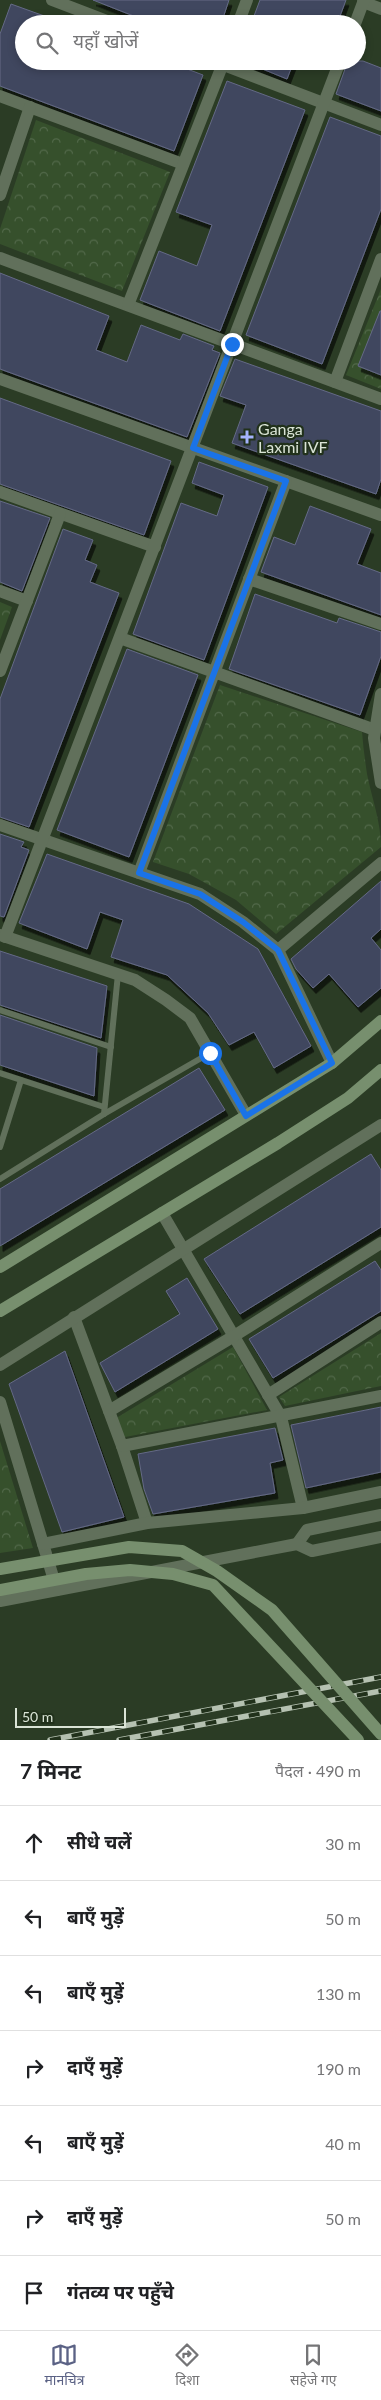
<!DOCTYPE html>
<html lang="hi">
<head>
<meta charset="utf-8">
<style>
	body { margin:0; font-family:Lato,"Noto Sans Devanagari",sans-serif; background:#f2f2f2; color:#202124 }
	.scale { position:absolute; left:15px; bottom:12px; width:111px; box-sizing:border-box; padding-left:5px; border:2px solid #dae4d6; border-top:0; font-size:14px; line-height:18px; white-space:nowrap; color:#dae4d6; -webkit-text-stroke:4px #21311b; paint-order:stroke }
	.stop { position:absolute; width:15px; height:15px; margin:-11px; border:4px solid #1a73e8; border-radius:50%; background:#fff }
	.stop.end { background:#1a73e8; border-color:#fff; box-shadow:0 1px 5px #0008 }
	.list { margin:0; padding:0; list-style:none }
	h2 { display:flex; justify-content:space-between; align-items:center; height:65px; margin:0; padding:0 20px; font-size:21px }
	h2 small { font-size:16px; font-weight:400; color:#757577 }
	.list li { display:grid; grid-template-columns:32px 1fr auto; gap:15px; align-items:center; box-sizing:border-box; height:75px; padding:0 20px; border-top:1px solid #e0e0e0 }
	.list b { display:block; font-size:19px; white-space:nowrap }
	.list em { font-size:16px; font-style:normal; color:#757577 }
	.icon { flex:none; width:28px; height:28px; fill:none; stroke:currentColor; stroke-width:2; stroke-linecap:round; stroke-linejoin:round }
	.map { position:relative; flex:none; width:381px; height:1740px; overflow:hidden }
	.search { position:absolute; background:#fff; box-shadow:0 2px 8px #0003; left:15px; right:15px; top:15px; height:55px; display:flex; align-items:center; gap:12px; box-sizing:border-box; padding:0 18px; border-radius:28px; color:#757577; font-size:19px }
	.sheet { height:590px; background:#fff }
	nav { display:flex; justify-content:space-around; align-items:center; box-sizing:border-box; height:70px; border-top:1px solid #e0e0e0; background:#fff; font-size:14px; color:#757577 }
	nav a { display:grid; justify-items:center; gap:2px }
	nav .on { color:#5b6285 }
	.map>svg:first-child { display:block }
	.park { fill:url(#park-crowns) }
	.building { fill:#41465f; stroke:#646a86; filter:url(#shadow) }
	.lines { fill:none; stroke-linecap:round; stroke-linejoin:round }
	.lane { stroke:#61705b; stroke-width:6 }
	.street { stroke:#61705b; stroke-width:12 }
	.secondary { stroke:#778f6e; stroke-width:12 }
	.rail-casing { stroke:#b5c1b1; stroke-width:5.5 }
	.rail { stroke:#21311b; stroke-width:4; stroke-dasharray:11; stroke-linecap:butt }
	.secondary-bridge { stroke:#778f6e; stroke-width:12 }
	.route { stroke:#1a73e8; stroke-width:6 }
	.poi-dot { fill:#a4b2fc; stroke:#21311b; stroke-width:2 }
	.labels { text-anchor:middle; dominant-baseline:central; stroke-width:4.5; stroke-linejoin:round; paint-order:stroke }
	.poi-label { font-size:16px; fill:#dae4d6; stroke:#21311b; text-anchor:start }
</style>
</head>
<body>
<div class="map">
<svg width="381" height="1740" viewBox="0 0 381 1740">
	<defs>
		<pattern id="park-crowns" width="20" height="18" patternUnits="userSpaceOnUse" patternTransform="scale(1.25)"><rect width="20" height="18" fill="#36502c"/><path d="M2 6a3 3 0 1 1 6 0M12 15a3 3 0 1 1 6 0" fill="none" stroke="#52694a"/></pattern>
		<filter id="shadow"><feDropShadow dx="3" dy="5.5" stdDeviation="0" flood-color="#0009"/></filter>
	</defs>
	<rect width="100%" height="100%" fill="#2b3c25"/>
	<g class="park">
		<path d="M36,120l134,52 -48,119 -122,-47v-15z"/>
		<path d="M381,289v100l-35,-14z"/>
		<path d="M0,602l12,5 -12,33z"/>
		<path d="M220,685l142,47c1,14 3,28 5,42 5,25 14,48 14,73l-105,87 -40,-34 -47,-26 -36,-12z"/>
		<path d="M381,1333v53l-96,20 -6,-9z"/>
		<path d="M233,1347l34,63 -147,28 -7,-18z"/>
		<path d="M0,1441l33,107 -33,5z"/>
	</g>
	<g class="building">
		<path d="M93,0h136l-8,24h-67z"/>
		<path d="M260,0h86l-9,24h-86z"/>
		<path d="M11,4l50,18 -37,2v37h142l37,14 -29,76 -174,-65v-52z"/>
		<path d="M243,61h51l-7,18z"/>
		<path d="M348,61h15l18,7v43l-45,-17z"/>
		<path d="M227,81l78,29 -85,221 -80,-31 19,-49 38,15 15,-41 -36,-13z"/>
		<path d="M330,117l51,19v73l-59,155 -76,-29z"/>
		<path d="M0,273l109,43 -13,34 31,12 14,-37 39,15 3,-6 31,12 -2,4 8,3 -33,84 -187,-68z"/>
		<path d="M380,311h1v64l-23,-9z"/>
		<path d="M235,359l146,52v68l-5,15 -144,-51 14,-38 -26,-9z"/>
		<path d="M0,398l171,63 -27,74 -144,-51z"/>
		<path d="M199,462l69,25 -64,173 -71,-26 48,-131 36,13 7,-21 -32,-12z"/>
		<path d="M0,501l50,17 -28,73 -22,-9z"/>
		<path d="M310,506l61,23 -14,35 24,9v42l-120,-43 13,-35 21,8z"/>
		<path d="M63,529l30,11 -8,20 12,5 -7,17 29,11 -90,234 -29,-10v-118z"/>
		<path d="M255,594l82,29 2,-5 42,14v24l-21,59 -131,-46z"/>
		<path d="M127,649l71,26 -69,182 -72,-27z"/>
		<path d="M0,834l24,8 -3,5 8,3 -25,67 -4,-1z"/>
		<path d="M47,854l142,50 69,45 53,97 -37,22 -20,-36 -25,13 -21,-32 -41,-38 -56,-18 12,-37 -23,-8 -13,37 -68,-26z"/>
		<path d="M381,881v48l-10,9 10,12v38l-23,19 -29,-33 -16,14 -17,-19 -5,-10z"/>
		<path d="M0,951l107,35 -6,52 -101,-33z"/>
		<path d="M0,1015l97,33 -3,48 -94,-31z"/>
		<path d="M199,1068l26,42 -225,136v-57z"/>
		<path d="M371,1154l10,16v57l-141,87 -36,-55z"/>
		<path d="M375,1261l6,9v41l-108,67 -24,-39z"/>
		<path d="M187,1278l31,51 -103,63 -15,-29 80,-49 -14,-23z"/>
		<path d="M65,1351l59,166 -62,15 -53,-148z"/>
		<path d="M381,1407v65l-75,16 -15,-63z"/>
		<path d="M275,1428l8,32 -13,3 5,30 -122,21 -9,-25 -6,-35z"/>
	</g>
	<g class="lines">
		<g class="lane">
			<path d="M0,1010l111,37"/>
			<path d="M0,1073l104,34"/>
			<path d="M104,1114l14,-140"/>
			<path d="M0,1147l21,-67"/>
			<path d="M0,1179l104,-65 106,-61"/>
		</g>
		<g class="street">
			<path d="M52,0l63,24"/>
			<path d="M363,2l18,7"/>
			<path d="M238,24l9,-24"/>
			<path d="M355,24l9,-24"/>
			<path d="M213,61l168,64"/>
			<path d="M0,96l183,68"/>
			<path d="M0,195l30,-88"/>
			<path d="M0,258l381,141"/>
			<path d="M128,305l96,-244"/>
			<path d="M0,379l381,136"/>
			<path d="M335,382l46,-123"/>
			<path d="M0,492l155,55"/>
			<path d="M249,579l132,45"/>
			<path d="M0,591l27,10"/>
			<path d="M120,638l255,92"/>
			<path d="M0,671l60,-157"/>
			<path d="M381,694l-7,44 7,45"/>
			<path d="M0,825l200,69 43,28 35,28 54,113"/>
			<path d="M139,873l147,-392"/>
			<path d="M0,935l135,45 31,20 24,18 56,97"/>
			<path d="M5,937l335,-876"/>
			<path d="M278,950l103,-87"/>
			<path d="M162,1213l119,204 22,91"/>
			<path d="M74,1317l48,129 25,77"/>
			<path d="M0,1365l381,-240"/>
			<path d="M268,1395l113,-73"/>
			<path d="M0,1402l57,188"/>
			<path d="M109,1411l125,-75 147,-93"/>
			<path d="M122,1446l259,-50"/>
			<path d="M43,1544l104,-21 156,-15 78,-16"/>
			<path d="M297,1544l10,-14 74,-15"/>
			<path d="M0,1601l297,-57 15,7 69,-14"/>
		</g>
		<g class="secondary">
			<path d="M0,1267l332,-204 49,-42"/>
			<path d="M0,1311l278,-168 70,-45 33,-28"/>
		</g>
		<g class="rail-casing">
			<g id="rail">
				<path d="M50,1740l331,-63"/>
				<path d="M119,1740l262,-49"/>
			</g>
		</g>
		<use href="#rail" class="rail"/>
		<g class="secondary-bridge">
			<path d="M0,1569l129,-22 53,4 35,20 55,39 109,124"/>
			<path d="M0,1590l86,-16 44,-4 43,4 40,11 145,155"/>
		</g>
	</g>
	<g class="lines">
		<path class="route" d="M210,1053l36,63 86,-53 -54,-113 -35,-28 -43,-28 -61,-21 147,-392 -93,-33 39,-104"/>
	</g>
	<path class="poi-dot" d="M244.5 429.5h5v5h5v5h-5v5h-5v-5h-5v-5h5z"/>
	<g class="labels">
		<g class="poi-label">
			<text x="258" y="428">Ganga<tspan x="258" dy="18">Laxmi IVF</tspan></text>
		</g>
	</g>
</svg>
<div class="scale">50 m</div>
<div class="stop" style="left:210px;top:1053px"></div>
<div class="stop end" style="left:232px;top:344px"></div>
<div class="search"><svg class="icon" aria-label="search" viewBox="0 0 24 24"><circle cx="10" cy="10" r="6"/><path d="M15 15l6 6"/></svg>यहाँ खोजें</div>
</div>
<section class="sheet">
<h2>7 मिनट<small>पैदल · 490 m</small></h2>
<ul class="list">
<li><svg class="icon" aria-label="ahead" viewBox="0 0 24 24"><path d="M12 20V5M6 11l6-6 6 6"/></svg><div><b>सीधे चलें</b></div><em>30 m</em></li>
<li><svg class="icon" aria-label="left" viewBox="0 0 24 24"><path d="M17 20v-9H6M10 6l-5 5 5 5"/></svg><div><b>बाएँ मुड़ें</b></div><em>50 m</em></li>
<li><svg class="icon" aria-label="left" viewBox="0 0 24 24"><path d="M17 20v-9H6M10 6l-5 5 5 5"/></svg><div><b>बाएँ मुड़ें</b></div><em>130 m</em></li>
<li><svg class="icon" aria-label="right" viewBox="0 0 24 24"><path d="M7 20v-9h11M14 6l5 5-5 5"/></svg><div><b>दाएँ मुड़ें</b></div><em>190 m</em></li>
<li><svg class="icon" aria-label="left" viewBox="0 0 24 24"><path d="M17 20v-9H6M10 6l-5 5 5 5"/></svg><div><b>बाएँ मुड़ें</b></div><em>40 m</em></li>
<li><svg class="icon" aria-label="right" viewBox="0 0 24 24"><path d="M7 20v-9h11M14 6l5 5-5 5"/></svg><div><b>दाएँ मुड़ें</b></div><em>50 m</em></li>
<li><svg class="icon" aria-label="arrive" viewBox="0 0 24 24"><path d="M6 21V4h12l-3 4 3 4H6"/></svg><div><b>गंतव्य पर पहुँचे</b></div></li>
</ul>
</section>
<nav>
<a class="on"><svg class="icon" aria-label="map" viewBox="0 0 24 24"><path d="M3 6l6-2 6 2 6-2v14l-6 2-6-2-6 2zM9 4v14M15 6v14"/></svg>मानचित्र</a>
<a><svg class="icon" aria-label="directions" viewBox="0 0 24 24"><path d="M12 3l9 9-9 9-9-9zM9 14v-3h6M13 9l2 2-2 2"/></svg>दिशा</a>
<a><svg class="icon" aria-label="saved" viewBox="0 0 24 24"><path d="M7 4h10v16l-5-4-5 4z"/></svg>सहेजे गए</a>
</nav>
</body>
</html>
